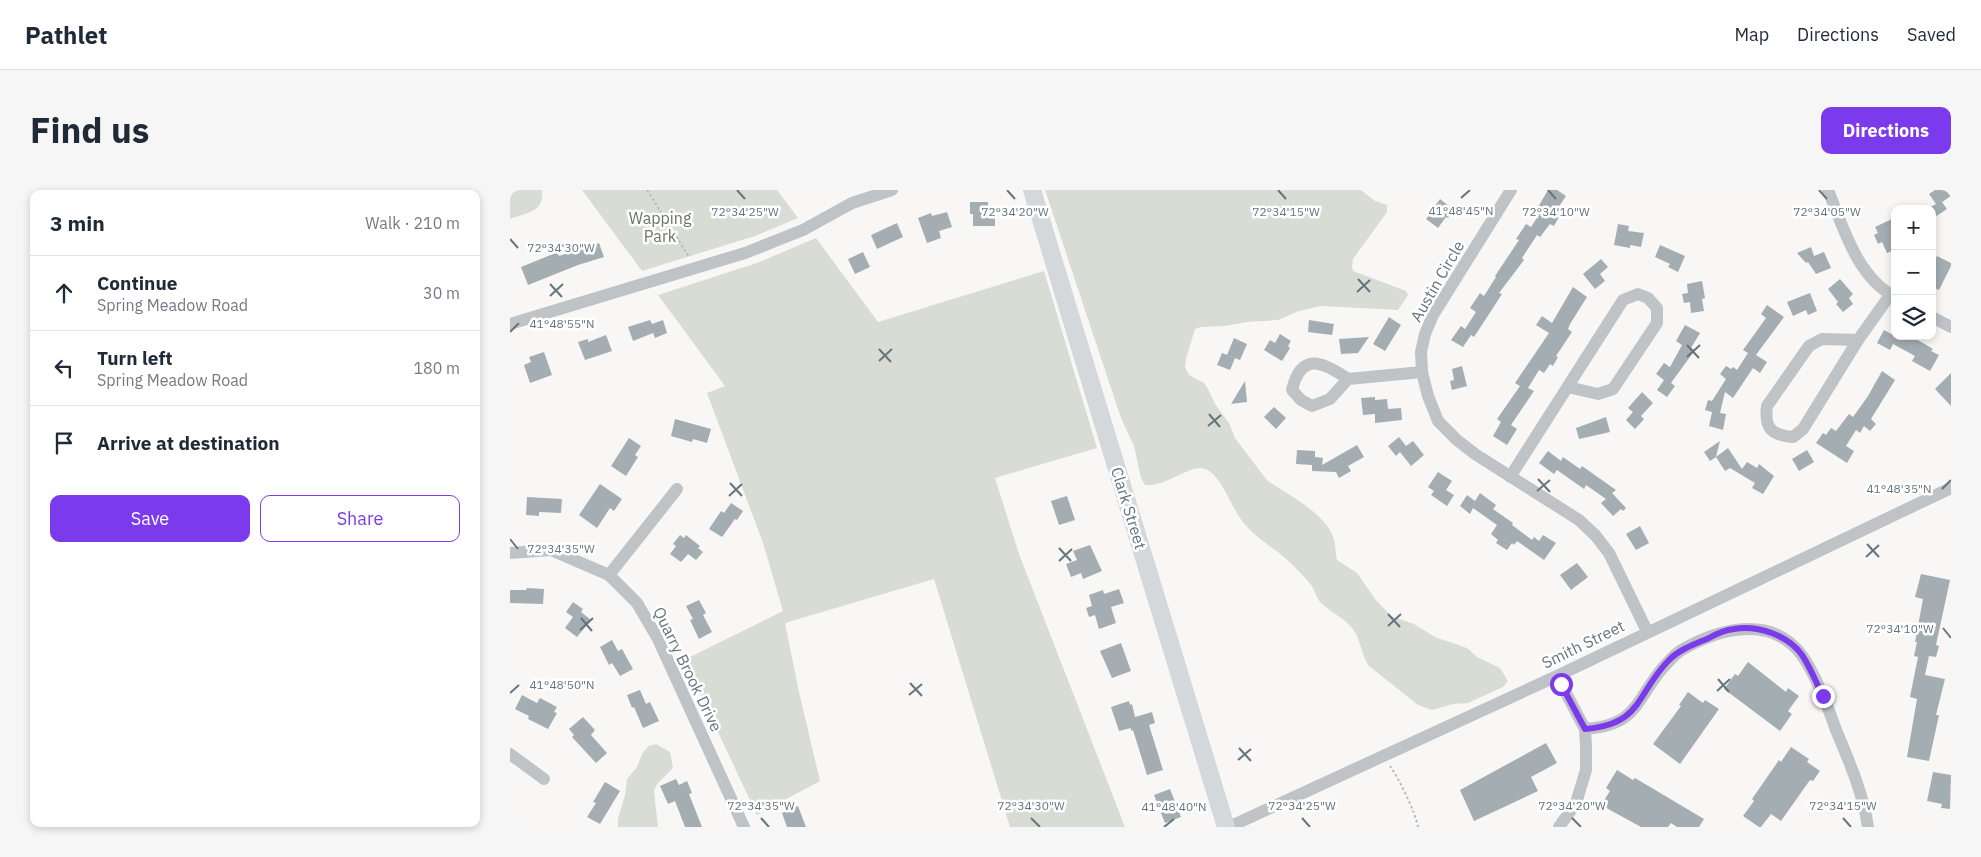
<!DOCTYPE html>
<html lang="en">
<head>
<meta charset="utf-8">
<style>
	body { margin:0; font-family:"IBM Plex Sans",sans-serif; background:#f6f6f7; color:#1f2937 }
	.controls { position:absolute; right:15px; top:15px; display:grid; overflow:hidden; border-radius:10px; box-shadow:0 2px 8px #0003 }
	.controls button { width:45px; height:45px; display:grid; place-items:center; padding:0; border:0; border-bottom:1px solid #e0e1e3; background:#fff; color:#1f2937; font:25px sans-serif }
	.stop { position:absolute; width:15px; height:15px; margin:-11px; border:4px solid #7c3aed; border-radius:50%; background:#fff }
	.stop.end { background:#7c3aed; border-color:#fff; box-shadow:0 1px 5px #0008 }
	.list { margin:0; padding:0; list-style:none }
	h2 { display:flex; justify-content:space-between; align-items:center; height:65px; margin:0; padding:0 20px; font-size:21px }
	h2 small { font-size:16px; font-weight:400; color:#747a83 }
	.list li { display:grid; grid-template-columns:32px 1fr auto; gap:15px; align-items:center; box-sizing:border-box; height:75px; padding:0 20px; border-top:1px solid #e0e1e3 }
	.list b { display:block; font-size:19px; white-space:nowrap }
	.list p { margin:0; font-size:16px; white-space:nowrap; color:#747a83 }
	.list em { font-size:16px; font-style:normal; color:#747a83 }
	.actions { display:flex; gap:10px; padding:15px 20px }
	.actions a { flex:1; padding:11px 0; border:1px solid #7c3aed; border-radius:10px; text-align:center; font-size:18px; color:#7c3aed }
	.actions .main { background:#7c3aed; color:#fff }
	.icon { flex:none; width:28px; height:28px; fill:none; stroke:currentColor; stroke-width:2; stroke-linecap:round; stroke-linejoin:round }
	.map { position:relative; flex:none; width:1441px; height:637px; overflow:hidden; border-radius:10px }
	header { display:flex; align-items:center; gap:30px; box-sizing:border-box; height:70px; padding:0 25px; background:#fff; border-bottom:1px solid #e0e1e3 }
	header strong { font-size:24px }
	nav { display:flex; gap:28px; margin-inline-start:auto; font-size:18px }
	.intro { display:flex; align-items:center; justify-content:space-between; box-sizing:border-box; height:120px; padding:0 30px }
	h1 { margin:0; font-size:35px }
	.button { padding:12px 22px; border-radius:10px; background:#7c3aed; color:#fff; font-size:18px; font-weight:700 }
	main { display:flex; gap:30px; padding:0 30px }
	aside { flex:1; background:#fff; border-radius:10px; box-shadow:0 2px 8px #0003 }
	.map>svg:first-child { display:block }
	.green { fill:#d8dcd5 }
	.building { fill:#a4adb2 }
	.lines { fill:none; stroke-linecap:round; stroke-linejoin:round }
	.path { stroke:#b9bcbe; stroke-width:2; stroke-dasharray:2.5 2.5; stroke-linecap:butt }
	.minor { stroke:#bfc3c6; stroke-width:12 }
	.secondary { stroke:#d4d8db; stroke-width:18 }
	.route { stroke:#7c3aed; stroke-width:6 }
	.ticks { fill:none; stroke:#65757e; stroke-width:2 }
	.labels { text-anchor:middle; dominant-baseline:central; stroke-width:5; stroke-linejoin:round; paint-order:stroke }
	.park-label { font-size:16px; fill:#687663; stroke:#fff }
	.street-label { font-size:16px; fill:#65757e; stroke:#fff }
	.ticks-label { font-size:12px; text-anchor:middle; fill:#65757e; stroke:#fff; stroke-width:5; stroke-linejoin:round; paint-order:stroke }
</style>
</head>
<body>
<header>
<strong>Pathlet</strong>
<nav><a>Map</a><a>Directions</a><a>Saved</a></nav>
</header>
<div class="intro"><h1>Find us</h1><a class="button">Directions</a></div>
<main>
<aside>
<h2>3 min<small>Walk · 210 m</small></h2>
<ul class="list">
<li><svg class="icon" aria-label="ahead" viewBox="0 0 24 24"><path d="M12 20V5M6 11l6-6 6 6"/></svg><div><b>Continue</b><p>Spring Meadow Road</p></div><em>30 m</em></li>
<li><svg class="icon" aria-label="left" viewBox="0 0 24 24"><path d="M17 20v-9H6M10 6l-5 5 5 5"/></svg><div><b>Turn left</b><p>Spring Meadow Road</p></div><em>180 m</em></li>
<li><svg class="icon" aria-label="arrive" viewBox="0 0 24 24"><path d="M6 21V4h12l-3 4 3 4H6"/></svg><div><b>Arrive at destination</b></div></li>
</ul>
<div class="actions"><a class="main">Save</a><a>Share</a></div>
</aside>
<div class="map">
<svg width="1441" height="637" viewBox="0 0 1441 637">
	<rect width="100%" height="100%" fill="#f8f7f5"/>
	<g class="green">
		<path d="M0,0h32c2,23 -14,22 -32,29z"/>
		<path d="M72,0h195l21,28 -43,18 -113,35z"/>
		<path d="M535,0h316l14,11 12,4v7l-34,47 -1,8 1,4 53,20 2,4 -10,15 -77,-4 -22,5 -21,9 -31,2 -22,4 -24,1 -6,2 -9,30 -1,8 4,8 15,8 4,6 7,15 14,19 6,15 28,37 5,6c19,13 58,33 65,56 3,7 2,15 4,23l20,13 18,26 16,17 23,8 21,13 32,11 10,9 23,11 8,13 -5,6 -35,16 -15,1 -21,6 -14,-5 -49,-39c-8,-11 -8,-27 -17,-38 -9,-11 -22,-16 -32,-26 -4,-5 -5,-12 -9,-17 -7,-9 -17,-19 -26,-27 -17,-15 -32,-21 -45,-40 -9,-13 -20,-44 -35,-49 -13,-6 -40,19 -60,16l-4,-7 -7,-32 -13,-28z"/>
		<path d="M306,48l62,84 166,-51 53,177 -102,30 24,76 106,273h-115l-76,-248 -149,44 14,69 21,89 -63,34 -73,-155 99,-49 -20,-68 -56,-150 18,-7 -67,-91 99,-32z"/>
		<path d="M146,554l14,8 3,16 -16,16 -3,7 4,36h-40v-8l7,-24 2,-16 10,-12 6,-15 6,-6z"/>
	</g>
	<g class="building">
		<path d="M1038,0h9l9,6 -8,12 5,2 -9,16 -4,-2 -10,13 -3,-2 -15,23 2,2 -25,33 3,1 -11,17 -17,26 -3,-2 -8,12 -12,-7 10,-14 4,3 11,-17 -6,-4 10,-15 4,3 12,-19 -1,-1 24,-36 -3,-1 10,-15 5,3 11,-17 -4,-3z"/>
		<path d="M1425,0h16v6l-9,6 5,7 -12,8 -3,-8 -3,-1 7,-4 -7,-10z"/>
		<path d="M930,9l14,11 -6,8 -2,-1 -8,11 -12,-9z"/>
		<path d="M460,12h18v5h7v19h-22v-12h-3z"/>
		<path d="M437,22l5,15 -13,4 2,7 -14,5 -9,-25 13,-5 1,3z"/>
		<path d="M1382,29l3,6v25l-8,3 -5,-11 -4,2 -4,-9 4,-2 -3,-6z"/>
		<path d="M387,33l6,14 -26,12 -6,-14z"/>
		<path d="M1108,34l11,2 -1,5 16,2 -3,14 -11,-2v3l-16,-3z"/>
		<path d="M89,53l5,14 -26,8 -50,20 -7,-18 37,-15 1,4z"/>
		<path d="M1150,55l25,11 -7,16 -10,-5 2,-3 -15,-7z"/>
		<path d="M1301,57l3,9 10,-4 7,16 -15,6 -8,-12 -2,1 -9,-10z"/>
		<path d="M353,62l7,15 -15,7 -7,-15z"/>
		<path d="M1427,66l14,7v3l-12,24 -7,-3v-21z"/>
		<path d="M1091,69l7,8 -8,7 5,7 -10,8 -12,-15z"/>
		<path d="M1330,89l13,15 -4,4 4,6 -10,8 -7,-8 2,-2 -10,-13z"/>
		<path d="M1192,91l3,17 -3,1 2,12 -13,2 -1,-11 -6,1 -2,-9 6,-1 -1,-9z"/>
		<path d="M1063,97l14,10 -17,27 -2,5 4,3 -16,24 2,1 -5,9 -3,-2 -6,9 -5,-3 -11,18 6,3 -23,34 6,4 -10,16 -14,-9 8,-14 -4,-3 23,-33 -5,-3 34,-50 -13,-8 6,-9 10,7z"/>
		<path d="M1300,103l7,18 -9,4 -2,-5 -13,6 -6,-14z"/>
		<path d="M1257,115l17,12 -28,38 11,7 -7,11 -7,-5 -20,30 -8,-6 -5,21 6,1 -3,16 -14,-4 3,-14 -7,-2 3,-10 4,1 14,-22 -6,-5 6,-8 5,3 2,-2 4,3 11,-17 -5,-3 23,-32 -5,-4z"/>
		<path d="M879,127l12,8 -16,26 -12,-7z"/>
		<path d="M140,130l2,4 11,-4 4,13 -12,5 -2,-5 -20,8 -5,-14z"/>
		<path d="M799,130l25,4 -2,11 -24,-3z"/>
		<path d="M1175,135l15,8 -9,15 4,2 -24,33 4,3 -8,11 -10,-7 7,-10 -8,-6 8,-11 6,4 12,-22 -6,-4z"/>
		<path d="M1374,140l11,6h16l22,13 -2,2 8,4 -9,16 -18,-10 3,-5 -22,-12 -3,6 -13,-7z"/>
		<path d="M770,144l11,7 -3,5 2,2 -8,13 -18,-11 6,-10 5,3z"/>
		<path d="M96,145l6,16 -27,9 -7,-18 10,-3v3z"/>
		<path d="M859,147l-11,16 -17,1 -2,-15z"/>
		<path d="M724,148l13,6 -7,16 -13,-5z"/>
		<path d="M34,162l8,23 -22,8 -6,-18 7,-3 -2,-5z"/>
		<path d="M712,163l13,5 -5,12 -13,-5z"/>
		<path d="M952,176l5,20 -15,4 -2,-9 4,-1 -2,-11z"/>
		<path d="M1372,181l13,9 -24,39 5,5 -6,7 -6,-5 -4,7 -4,-3 -10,16 8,5 -7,12 -31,-20 7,-10 3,2 5,-7 5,3 13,-17 4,3 15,-21z"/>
		<path d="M1441,183v33l-16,-17z"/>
		<path d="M735,191l2,21 -16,2z"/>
		<path d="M1132,202l11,11 -12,13 3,3 -9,10 -9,-9 7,-8 -5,-4z"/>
		<path d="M865,207v3l12,-1 1,10 13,-1 1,12 -27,3v-9l-12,1 -2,-17z"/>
		<path d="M764,217l12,11 -10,11 -12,-12z"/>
		<path d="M1096,227l4,15 -31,7 -3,-11z"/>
		<path d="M165,229l36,10 -4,14 -14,-4 -1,3 -21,-6z"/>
		<path d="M889,247l7,9 7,-5 11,14 -13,11 -11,-14 -4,4 -8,-10z"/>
		<path d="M119,248l12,8 -6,9 3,2 -12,19 -15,-10z"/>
		<path d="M1210,251l-4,16 -6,4 -6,-9z"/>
		<path d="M847,255l7,12 -16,9 3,5 -12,7 -3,-6 -24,-1v-6l-16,-1 1,-14 18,1v6l8,1 -1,7z"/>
		<path d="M1218,258l14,21 5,-7 10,6 2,-4 15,12 -11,18 -11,-6 3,-5 -25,-15 -5,3 -9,-14z"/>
		<path d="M1297,260l7,12 -15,9 -7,-12z"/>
		<path d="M1038,261l13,10 2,-4 17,12 2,-3 34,24 -4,3 14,15 -3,3 -2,-2 -8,7 -12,-13 5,-4 -20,-14 -2,4 -27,-19 -3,4 -15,-11z"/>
		<path d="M928,282l14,9 -6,9 8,5 -7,11 -16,-11 3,-4 -6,-4z"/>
		<path d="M90,294l22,15 -8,12 -4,-3 -13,20 -18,-13z"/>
		<path d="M970,303l16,12 -3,4 20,14 -1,2 20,15 2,-3 5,4 4,-6 13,8 -12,17 -27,-19 -3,4 -2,-2 -5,7 -11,-7 2,-3 -7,-6 6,-9 -24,-17 -3,6 -10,-8 7,-11 8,6z"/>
		<path d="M557,306l8,24 -16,5 -8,-24z"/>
		<path d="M17,307l35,2 -1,14 -22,-1v4l-13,-1z"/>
		<path d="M221,313l12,8 -6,9 -2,-1 -13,18 -13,-8 12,-18 3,2z"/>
		<path d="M1130,336l9,17 -13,7 -10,-16z"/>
		<path d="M170,345l4,3 2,-3 14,11 -2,2 5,4 -7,8 -8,-6 -7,8 -11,-8 6,-8 -3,-2z"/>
		<path d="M580,355l12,26 -19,8 -2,-6 -10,4 -5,-13 11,-4 -4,-9z"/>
		<path d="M1067,373l11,14 -17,13 -11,-15z"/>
		<path d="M1411,384l29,6 -14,65 3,1 -3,11 -7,-1 -4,19 20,4 -9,36h3l-10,46 -22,-4 10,-58 -7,-2 8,-40 -4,-1 3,-14h-2l8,-43 -8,-2z"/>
		<path d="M17,398l17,1 -1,15 -33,-1v-13h16z"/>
		<path d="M609,399l5,14 -13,4 5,16 -17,6 -4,-14 -6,2 -3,-9 6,-2 -3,-11 14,-5 1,4z"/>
		<path d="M189,410l7,13 -3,2 9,17 -13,7 -9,-19 3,-1 -7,-13z"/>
		<path d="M63,412l10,7 -2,3 10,8 -14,17 -12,-9 8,-11 -7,-5z"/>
		<path d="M102,450l6,11 4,-2 11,20 -13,7 -8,-13 -3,2 -9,-18z"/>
		<path d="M611,453l10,28 -19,7 -12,-27z"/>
		<path d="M1238,472l38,30 2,-4 11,8 -11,15 4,3 -12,17 -56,-42 11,-15 3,2z"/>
		<path d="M130,500l6,14 4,-2 9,19 -16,7 -9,-21 -2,1 -5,-13z"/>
		<path d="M1178,502l15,11 2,-3 14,9 -39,55 -27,-20 28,-38 -2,-1z"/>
		<path d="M12,505l15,8 3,-5 17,9 -3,5 3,1 -9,16 -20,-10 1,-3 -14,-7z"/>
		<path d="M619,511l1,4 2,-1 3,13 17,-5 3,11 -6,2 14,45 -16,5 -14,-45 -2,1v-3l-12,3 -8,-24z"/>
		<path d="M73,527l12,13 -4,5 16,18 -11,10 -24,-26 2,-2 -5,-6z"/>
		<path d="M1036,553l11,20 -26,14 7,14 -64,30 -14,-31z"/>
		<path d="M1281,557l18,12 -2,3 13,9 -7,10 -3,-1 -29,41 -10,-7 -10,13h-2l-16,-11 11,-15 -2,-2 27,-39 2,2z"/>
		<path d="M1107,580l16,10 2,-2 69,41 -5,8h-22l-6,-4 -3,4h-27l-40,-22 9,-14 -4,-3z"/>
		<path d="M1423,582l18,3 -1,34 -9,-1 1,-4 -15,-3z"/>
		<path d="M166,589l3,6 8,-4 5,12 -3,1 13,33h-17l-10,-26 -7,3 -8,-18z"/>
		<path d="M95,592l15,9 -20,33 -13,-7 9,-14 -3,-1z"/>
		<path d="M660,599l11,28 -16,6 -11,-28z"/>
		<path d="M288,616l8,21h-19l-5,-14z"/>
	</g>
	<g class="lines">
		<g class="path">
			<path d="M137,0l42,67"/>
			<path d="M880,576c9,13 25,45 28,61"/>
		</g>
		<g class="minor">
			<path d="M1001,0l-78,125 -8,19 -4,18 1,20 6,24 10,25 19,19 18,14 104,66 16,15 14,18 38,78"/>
			<path d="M1318,0c15,37 29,87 67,107"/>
			<path d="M1422,127l19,10"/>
			<path d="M0,134l235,-71 58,-23 49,-27 40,-13"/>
			<path d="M1312,149l36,1 -55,89 -10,8c-21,-2 -29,-8 -26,-31l42,-60z"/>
			<path d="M1348,150l32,-45"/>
			<path d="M838,189l-18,20 -18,7 -11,-6 -9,-10c9,-38 30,-29 56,-11l74,-7"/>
			<path d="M1000,287l113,-177 15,-6 10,4 9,10v15l-44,66 -15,5 -30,-7"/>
			<path d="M0,363l41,-3 58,25 28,28 21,36 86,188"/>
			<path d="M99,385l68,-86"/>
			<path d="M1047,486l28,53 1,17v24l-10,33 -17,24"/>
			<path d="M1075,539c51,-4 49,-25 76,-59 6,-7 12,-14 19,-19 37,-22 90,-37 121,3 14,19 27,53 35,76 13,31 27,63 32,97"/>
			<path d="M0,564l34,25"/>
			<path d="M719,637l328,-151 394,-188"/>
		</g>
		<path class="secondary" d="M522,0l194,637"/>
	</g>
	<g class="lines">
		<path class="route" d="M1051,494l24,45c58,-5 50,-34 84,-69 11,-11 26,-16 40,-22 7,-4 16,-8 25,-9 24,-4 54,6 68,26 8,12 14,27 21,41"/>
	</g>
	<path class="ticks" d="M227,0l8,9M497,0l8,9M768,0l8,9M1038,0l8,9M1309,0l8,9M951,8l9,-8M0,49l8,9M848,89l12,13M40,94l12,13M847,102l13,-12M40,106l13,-12M0,142l9,-9M1177,155l12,13M369,159l12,13M1177,167l13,-12M369,171l13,-12M699,224l11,13M698,236l13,-11M1028,289l12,13M220,293l12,13M1432,299l9,-9M1027,301l13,-11M219,306l13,-12M0,349l8,10M1357,354l12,13M549,358l12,13M1356,367l13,-12M549,371l13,-12M878,424l12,13M71,428l11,13M878,436l13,-12M1433,438l8,10M70,440l13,-12M1208,489l11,13M400,493l12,13M1207,501l13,-12M0,503l9,-8M399,505l13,-11M729,558l12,13M728,570l13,-11M251,628l8,9M521,628l9,9M792,628l8,9M1062,628l9,9M1333,628l8,9M654,637l10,-8"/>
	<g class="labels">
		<g class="park-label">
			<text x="150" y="28">Wapping<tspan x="150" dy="18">Park</tspan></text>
		</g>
		<g class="street-label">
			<text transform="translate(927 91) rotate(-60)">Austin Circle</text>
			<text transform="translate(619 318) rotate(73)">Clark Street</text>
			<text transform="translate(1073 454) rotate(-26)">Smith Street</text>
			<text transform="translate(178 479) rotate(64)">Quarry Brook Drive</text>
		</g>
	</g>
	<g class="ticks-label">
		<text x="951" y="25">41°48'45"N</text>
		<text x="235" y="26">72°34'25"W</text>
		<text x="505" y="26">72°34'20"W</text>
		<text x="776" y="26">72°34'15"W</text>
		<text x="1046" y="26">72°34'10"W</text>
		<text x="1317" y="26">72°34'05"W</text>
		<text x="51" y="62">72°34'30"W</text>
		<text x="52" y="138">41°48'55"N</text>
		<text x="1389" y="303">41°48'35"N</text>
		<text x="51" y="363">72°34'35"W</text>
		<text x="1390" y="443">72°34'10"W</text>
		<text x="52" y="499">41°48'50"N</text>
		<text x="251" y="620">72°34'35"W</text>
		<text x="521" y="620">72°34'30"W</text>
		<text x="792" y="620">72°34'25"W</text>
		<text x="1062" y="620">72°34'20"W</text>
		<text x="1333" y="620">72°34'15"W</text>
		<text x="664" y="621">41°48'40"N</text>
	</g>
</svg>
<div class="controls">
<button>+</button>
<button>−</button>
<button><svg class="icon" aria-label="layers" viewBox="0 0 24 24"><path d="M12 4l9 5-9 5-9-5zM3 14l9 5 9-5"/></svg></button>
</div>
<div class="stop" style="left:1051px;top:494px"></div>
<div class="stop end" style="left:1313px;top:506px"></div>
</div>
</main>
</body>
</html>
